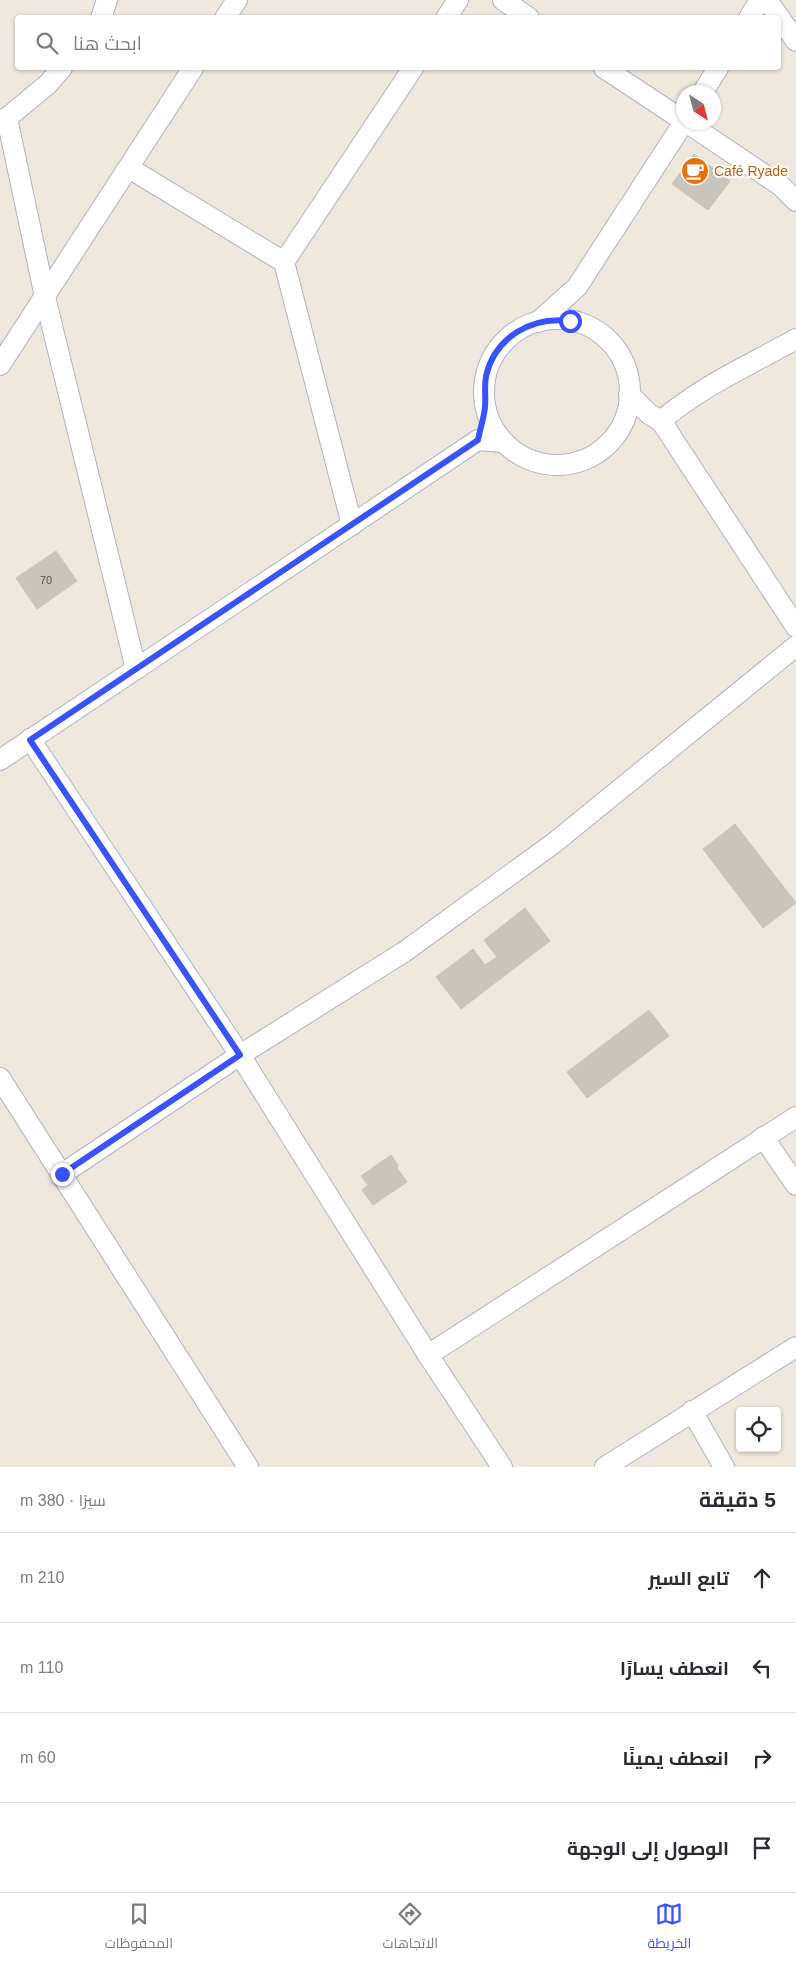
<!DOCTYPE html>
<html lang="ar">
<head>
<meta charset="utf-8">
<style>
	body { margin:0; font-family:Helvetica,Cairo,sans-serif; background:#f7f7f7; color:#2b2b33; direction:rtl }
	.controls { position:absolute; right:15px; bottom:15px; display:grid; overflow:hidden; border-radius:5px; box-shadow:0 1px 4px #0004 }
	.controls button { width:45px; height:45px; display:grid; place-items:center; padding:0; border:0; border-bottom:1px solid #e1e1e2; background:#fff; color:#2b2b33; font:25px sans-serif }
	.compass { position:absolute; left:676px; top:85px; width:45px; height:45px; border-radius:50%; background:#fff; box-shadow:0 1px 4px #0004; rotate:144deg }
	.stop { position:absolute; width:15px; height:15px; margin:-11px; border:4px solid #3952ff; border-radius:50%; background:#fff }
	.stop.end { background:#3952ff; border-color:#fff; box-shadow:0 1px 5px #0008 }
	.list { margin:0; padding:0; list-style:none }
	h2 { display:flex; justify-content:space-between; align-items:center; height:65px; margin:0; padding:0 20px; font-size:21px }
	h2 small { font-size:16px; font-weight:400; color:#7c7c81 }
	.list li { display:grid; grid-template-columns:32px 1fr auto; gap:15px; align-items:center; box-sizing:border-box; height:90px; padding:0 20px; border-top:1px solid #e1e1e2 }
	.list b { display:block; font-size:19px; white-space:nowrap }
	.list em { font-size:16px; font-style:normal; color:#7c7c81 }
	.icon { flex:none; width:28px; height:28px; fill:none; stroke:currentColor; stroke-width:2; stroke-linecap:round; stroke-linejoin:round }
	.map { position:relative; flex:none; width:796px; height:1467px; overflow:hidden; direction:ltr }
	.search { position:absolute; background:#fff; box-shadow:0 1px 4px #0004; left:15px; right:15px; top:15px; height:55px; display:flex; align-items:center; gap:12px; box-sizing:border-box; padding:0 18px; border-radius:5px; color:#7c7c81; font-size:19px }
	.sheet { height:425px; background:#fff }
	nav { display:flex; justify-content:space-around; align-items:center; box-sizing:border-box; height:70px; border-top:1px solid #e1e1e2; background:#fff; font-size:14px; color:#7c7c81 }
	nav a { display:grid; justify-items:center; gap:2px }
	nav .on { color:#3952ff }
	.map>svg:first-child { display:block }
	.building { fill:#c9c4bc; stroke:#c9c4b6 }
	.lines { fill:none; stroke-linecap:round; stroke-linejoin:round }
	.minor-casing { stroke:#b1b3c0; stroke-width:22 }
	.minor { stroke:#fff; stroke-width:20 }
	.route { stroke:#3952ff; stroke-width:6 }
	.labels { text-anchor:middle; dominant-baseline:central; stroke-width:4; stroke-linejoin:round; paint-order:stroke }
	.number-label { font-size:11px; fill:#52514f }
	.food-label { font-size:14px; fill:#c56008; stroke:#fff; text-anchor:start }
</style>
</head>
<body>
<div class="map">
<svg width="796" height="1467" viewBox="0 0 796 1467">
	<rect width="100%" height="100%" fill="#eee7dd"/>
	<g class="building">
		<path d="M694,154l36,27 -22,29 -36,-26z"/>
		<path d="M56,551l21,30 -40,28 -21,-31z"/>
		<path d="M735,824l61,79 -33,25 -60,-79z"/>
		<path d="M525,908l25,33 -89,68 -25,-32 37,-28 12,16 12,-8 -13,-17z"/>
		<path d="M649,1010l20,26 -82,62 -20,-26z"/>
		<path d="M391,1155l7,10 -1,3 10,14 -34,23 -11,-15 6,-5 -7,-9z"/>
	</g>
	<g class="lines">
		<g class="minor-casing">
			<g id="minor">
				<path d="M503,0l26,18"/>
				<path d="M767,0l29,41"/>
				<path d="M101,18l6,-18"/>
				<path d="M225,18l12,-18"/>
				<path d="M446,18l12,-18"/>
				<path d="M749,18l11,-18"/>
				<path d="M604,68l80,53"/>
				<path d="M703,92l15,-24"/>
				<path d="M7,118l38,179 91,372"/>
				<path d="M0,120l7,-2 41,-34 14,-16"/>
				<path d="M686,122l95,64 15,15"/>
				<path d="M129,168l155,94 68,263"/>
				<path d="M284,262l129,-194"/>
				<circle cx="557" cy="392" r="73"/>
				<path d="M538,322l39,-35 107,-165"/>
				<path d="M0,365l193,-297"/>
				<path d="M629,394l20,20 12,7 135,206"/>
				<path d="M661,421c40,-35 89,-56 135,-82"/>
				<path d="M30,739l210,316 188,300 74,112"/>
				<path d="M0,760l478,-320 26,2"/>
				<path d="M0,1078l248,389"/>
				<path d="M763,1137l33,48"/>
				<path d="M62,1174l178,-119 164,-103 150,-109 242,-197"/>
				<path d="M428,1355l368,-238"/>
				<path d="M692,1411l32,56"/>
				<path d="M605,1467l191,-120"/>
			</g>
		</g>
		<use href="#minor" class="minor"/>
	</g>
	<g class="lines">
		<path class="route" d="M62,1174l178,-119 -210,-315 448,-300c2,-11 6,-22 7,-33 1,-11 -1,-20 1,-31 9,-39 46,-60 84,-55"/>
	</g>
	<defs>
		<g id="cafe-disc" transform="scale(1.4375)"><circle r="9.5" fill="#e8710a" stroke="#fff"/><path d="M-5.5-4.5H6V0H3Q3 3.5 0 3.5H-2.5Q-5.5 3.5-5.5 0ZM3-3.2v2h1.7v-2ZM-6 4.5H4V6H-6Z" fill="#fff"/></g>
	</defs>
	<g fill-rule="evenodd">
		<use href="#cafe-disc" x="695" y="171"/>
	</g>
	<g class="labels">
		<g class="number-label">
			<text x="46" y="580">70</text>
		</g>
		<g class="food-label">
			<text x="714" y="171">Café Ryade</text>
		</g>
	</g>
</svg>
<div class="controls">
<button><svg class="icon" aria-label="locate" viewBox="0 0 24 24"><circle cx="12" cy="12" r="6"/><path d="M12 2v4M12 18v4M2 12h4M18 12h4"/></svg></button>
</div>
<svg class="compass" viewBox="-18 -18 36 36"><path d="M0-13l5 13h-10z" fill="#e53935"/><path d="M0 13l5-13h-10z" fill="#7c7c81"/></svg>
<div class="stop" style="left:570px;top:321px"></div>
<div class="stop end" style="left:62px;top:1174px"></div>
<div class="search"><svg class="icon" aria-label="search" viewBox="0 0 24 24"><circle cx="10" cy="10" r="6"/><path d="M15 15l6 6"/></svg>ابحث هنا</div>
</div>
<section class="sheet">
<h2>5 دقيقة<small>سيرًا · 380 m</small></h2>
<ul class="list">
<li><svg class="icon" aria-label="ahead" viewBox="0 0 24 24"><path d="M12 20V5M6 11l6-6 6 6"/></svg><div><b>تابع السير</b></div><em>210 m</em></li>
<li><svg class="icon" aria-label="left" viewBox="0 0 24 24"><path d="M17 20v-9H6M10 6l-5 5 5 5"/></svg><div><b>انعطف يسارًا</b></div><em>110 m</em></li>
<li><svg class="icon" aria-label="right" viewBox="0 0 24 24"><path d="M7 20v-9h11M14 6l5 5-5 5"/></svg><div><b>انعطف يمينًا</b></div><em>60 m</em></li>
<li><svg class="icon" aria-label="arrive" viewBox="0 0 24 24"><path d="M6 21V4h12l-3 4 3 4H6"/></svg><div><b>الوصول إلى الوجهة</b></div></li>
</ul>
</section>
<nav>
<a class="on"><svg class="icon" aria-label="map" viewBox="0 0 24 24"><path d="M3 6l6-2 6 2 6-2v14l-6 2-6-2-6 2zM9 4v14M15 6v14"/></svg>الخريطة</a>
<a><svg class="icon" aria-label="directions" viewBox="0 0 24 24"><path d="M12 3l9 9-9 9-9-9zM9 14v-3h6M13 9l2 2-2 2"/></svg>الاتجاهات</a>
<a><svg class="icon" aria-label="saved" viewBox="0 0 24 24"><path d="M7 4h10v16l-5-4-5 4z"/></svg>المحفوظات</a>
</nav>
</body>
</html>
